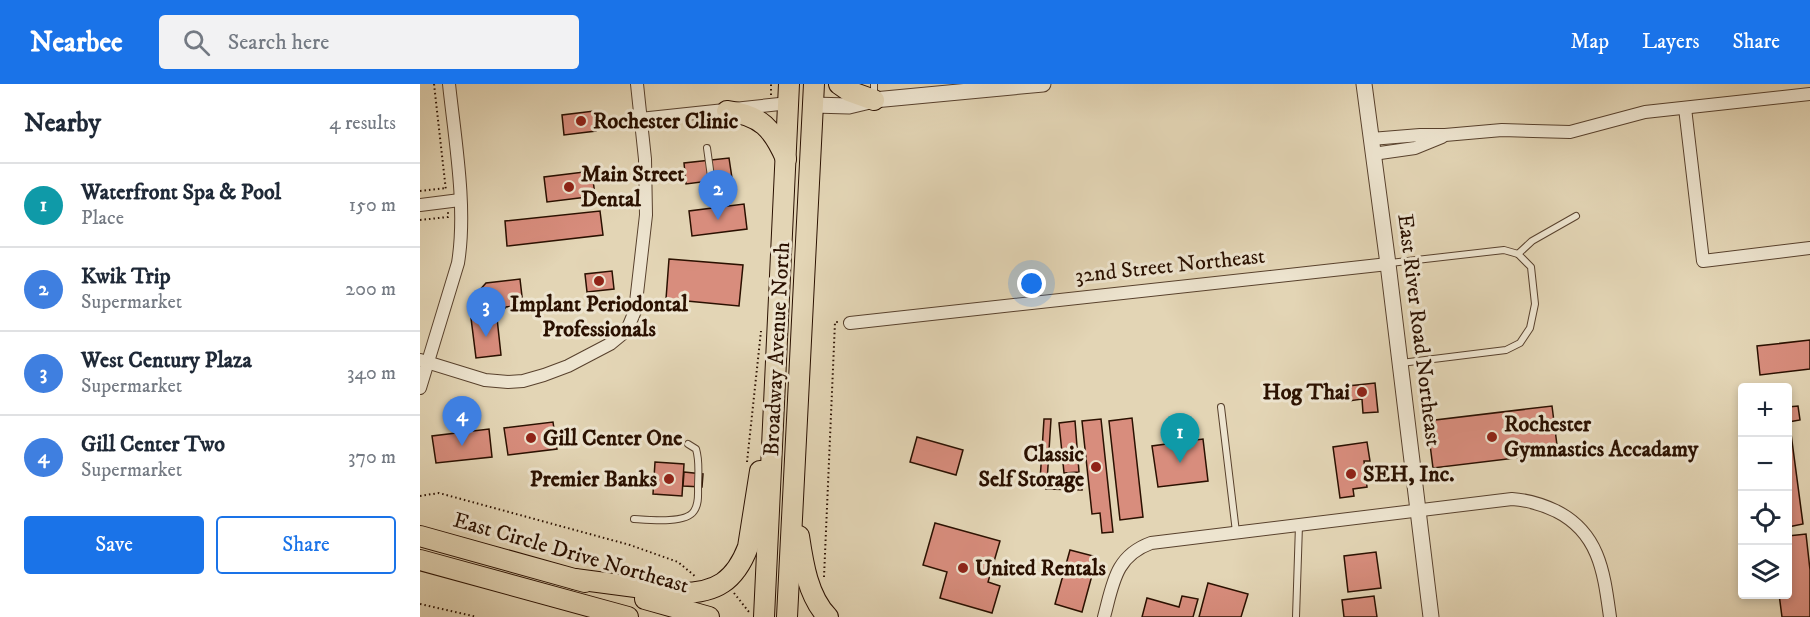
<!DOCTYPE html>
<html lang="en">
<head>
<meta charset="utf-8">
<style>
	body { margin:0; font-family:"IM FELL DW Pica",serif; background:#f2f2f3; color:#1f2937 }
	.controls { position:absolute; right:18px; bottom:18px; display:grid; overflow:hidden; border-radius:6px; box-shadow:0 3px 9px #0003 }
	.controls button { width:54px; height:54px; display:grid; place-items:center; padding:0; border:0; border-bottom:2px solid #e0e1e3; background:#fff; color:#1f2937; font:30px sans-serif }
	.you { position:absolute; left:612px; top:200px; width:21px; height:21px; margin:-15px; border:4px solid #fff; border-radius:50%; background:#1a73e8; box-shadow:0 0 0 9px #1a73e833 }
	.badge { display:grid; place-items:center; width:39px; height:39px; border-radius:50%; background:#1a73e8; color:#fff; font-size:20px; font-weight:700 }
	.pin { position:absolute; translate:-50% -50px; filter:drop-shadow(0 2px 3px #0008) }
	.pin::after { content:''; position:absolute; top:32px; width:21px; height:18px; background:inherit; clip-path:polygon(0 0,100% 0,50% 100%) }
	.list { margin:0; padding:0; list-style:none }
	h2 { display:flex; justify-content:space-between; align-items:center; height:78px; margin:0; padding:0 24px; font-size:26px }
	h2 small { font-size:20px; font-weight:400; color:#747a83 }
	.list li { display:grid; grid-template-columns:39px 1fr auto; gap:18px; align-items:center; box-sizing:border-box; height:84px; padding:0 24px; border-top:2px solid #e0e1e3 }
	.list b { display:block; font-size:22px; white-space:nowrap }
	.list p { margin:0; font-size:20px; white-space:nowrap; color:#747a83 }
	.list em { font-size:20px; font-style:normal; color:#747a83 }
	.actions { display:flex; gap:12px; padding:18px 24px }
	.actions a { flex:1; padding:14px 0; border:2px solid #1a73e8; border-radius:6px; text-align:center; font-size:21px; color:#1a73e8 }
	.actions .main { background:#1a73e8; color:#fff }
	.icon { flex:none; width:33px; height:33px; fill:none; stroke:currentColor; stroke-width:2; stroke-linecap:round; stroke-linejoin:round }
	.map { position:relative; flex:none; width:1390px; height:533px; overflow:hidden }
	header { display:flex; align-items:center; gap:36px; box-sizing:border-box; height:84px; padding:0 30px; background:#1a73e8; color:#fff }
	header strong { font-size:28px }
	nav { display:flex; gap:33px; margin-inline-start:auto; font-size:21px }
	.search { width:420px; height:54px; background:#f2f2f3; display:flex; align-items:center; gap:15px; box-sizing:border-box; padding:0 21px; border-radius:6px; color:#747a83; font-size:22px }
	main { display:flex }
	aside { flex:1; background:#fff }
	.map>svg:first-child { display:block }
	.building { fill:#d88d7d; stroke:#2a1000; stroke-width:1.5 }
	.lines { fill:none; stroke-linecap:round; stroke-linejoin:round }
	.service-casing { stroke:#58412d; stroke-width:8 }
	.minor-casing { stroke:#58412d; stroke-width:14 }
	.tertiary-casing { stroke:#58412d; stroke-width:17 }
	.primary-casing { stroke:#2a1000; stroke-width:22 }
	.path { stroke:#2a1000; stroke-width:2; stroke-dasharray:1.5 3; stroke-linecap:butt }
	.service { stroke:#ede4cf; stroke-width:6 }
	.minor { stroke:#ede4cf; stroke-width:12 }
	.tertiary { stroke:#ede4cf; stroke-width:15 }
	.primary { stroke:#e3d5b5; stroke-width:20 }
	.poi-dot { fill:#8f2418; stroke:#ede4cf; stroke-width:2 }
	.labels { text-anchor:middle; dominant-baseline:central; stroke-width:6; stroke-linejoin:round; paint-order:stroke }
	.poi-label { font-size:22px; font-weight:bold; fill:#2a1000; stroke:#ede4cf; text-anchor:start }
	.street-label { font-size:22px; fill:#2a1000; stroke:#ede4cf }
</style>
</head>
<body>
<header>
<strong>Nearbee</strong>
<div class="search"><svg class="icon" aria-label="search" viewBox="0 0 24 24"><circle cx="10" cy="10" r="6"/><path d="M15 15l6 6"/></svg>Search here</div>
<nav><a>Map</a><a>Layers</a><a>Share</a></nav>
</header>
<main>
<aside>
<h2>Nearby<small>4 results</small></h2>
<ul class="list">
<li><span class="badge" style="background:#0f9aa8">1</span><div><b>Waterfront Spa &amp; Pool</b><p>Place</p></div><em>150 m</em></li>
<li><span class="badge" style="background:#3f7fe0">2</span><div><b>Kwik Trip</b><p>Supermarket</p></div><em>200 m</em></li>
<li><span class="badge" style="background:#3f7fe0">3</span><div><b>West Century Plaza</b><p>Supermarket</p></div><em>340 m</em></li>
<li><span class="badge" style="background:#3f7fe0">4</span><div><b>Gill Center Two</b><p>Supermarket</p></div><em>370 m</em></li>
</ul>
<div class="actions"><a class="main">Save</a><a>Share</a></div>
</aside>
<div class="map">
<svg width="1390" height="533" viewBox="0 0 1390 533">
	<rect width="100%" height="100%" fill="#e3d5b5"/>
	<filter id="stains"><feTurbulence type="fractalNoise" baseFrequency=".00333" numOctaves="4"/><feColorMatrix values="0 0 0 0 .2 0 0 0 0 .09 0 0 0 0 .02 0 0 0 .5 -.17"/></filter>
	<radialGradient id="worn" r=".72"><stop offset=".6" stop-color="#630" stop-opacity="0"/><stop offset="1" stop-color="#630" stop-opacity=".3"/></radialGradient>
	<g class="building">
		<path d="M174,27l1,7 5,-1 1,7 -5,1v6l-32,4 -2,-20z"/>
		<path d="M309,74l3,20 -46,6 -2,-21z"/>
		<path d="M172,87l3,25 -48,6 -3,-25z"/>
		<path d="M324,120l3,25 -55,7 -3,-25z"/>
		<path d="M180,127l3,24 -96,11 -2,-25z"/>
		<path d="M249,175l74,6 -4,41 -73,-7z"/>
		<path d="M192,187l2,18 -27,3 -2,-18z"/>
		<path d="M100,195l3,26 -17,2 -9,11 4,37 -25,3 -7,-56 17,-19z"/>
		<path d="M1390,256v29l-50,6 -3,-29z"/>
		<path d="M955,299l3,29 -15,1 -1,-14 -13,2 -1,-15z"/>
		<path d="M1357,300l1,4h-31z"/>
		<path d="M1132,322l6,47 -125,15 -6,-47z"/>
		<path d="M1378,322l2,14 -12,2v-15z"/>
		<path d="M712,334l11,99 -23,3 -11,-99z"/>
		<path d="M624,335h7l-4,63 -7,-1z"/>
		<path d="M681,335l12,113 -11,1 -2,-20 -8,1 -10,-93z"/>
		<path d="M655,337l4,51 -15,1 -5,-50z"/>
		<path d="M133,338l4,27 -49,6 -4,-27z"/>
		<path d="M1370,342l13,98 -15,3v-100z"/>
		<path d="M69,345l3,28 -56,6 -4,-27z"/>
		<path d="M497,353l46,13 -7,25 -46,-13z"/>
		<path d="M783,355l5,42 -50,6 -6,-41z"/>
		<path d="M947,358l3,19h-6l3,26 -14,2 1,7 -14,2 -7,-51z"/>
		<path d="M235,378l29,2 -2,32 -29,-2z"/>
		<path d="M264,388l19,2 -1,13 -19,-1z"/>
		<path d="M627,398h35v8l-36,-1z"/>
		<path d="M515,439l65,18 -12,41 12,4 -8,27 -52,-15 7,-26 -24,-7z"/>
		<path d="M1386,450l4,36v47h-28l-3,-23h9v-58z"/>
		<path d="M650,466l27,7 -15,55 -27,-8z"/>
		<path d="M956,468l5,36 -33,4 -4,-36z"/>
		<path d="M788,499l40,11 -7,23h-42z"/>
		<path d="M762,512l16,3 -5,18h-51l5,-19 32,9z"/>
		<path d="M954,512l3,21h-33l-2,-17z"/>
	</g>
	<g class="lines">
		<g class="service-casing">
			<g id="service">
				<path d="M454,0v12"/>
				<path d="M287,64l6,43"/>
				<path d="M1098,170l14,-13 44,-25"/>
				<path d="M970,179l114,-13 14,4 13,13 4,37 -5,24 -10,15 -14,7 -105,13"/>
				<path d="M801,323l15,125"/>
				<path d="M214,435c15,1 52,5 60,-8 5,-7 4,-16 4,-24 0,-12 2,-25 -2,-38l-8,-5"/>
				<path d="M876,533l3,-92"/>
			</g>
		</g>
		<g class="minor-casing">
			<g id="minor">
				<path d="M1265,24l18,153 107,-13"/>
				<path d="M220,35l149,-16"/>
				<path d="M951,55l49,-4h25l57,-5 68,2 75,-20 165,-18"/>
				<path d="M953,70l42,-6 27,-11"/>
				<path d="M0,121l40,-5"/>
				<path d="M430,239l538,-59"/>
				<path d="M0,276l65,20 23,2 15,-1 21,-6 24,-9 42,-22 17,-14 8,-19 11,-96 -1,-56 -8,-75"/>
				<path d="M0,304l38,-125c9,-55 -3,-123 -9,-179"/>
				<path d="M684,533c9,-33 11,-61 47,-74l361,-44c16,1 29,5 44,12 44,22 48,63 54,106"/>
			</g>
		</g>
		<g class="tertiary-casing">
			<g id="tertiary">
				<path d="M944,0l24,180 43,353"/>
				<path d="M393,21l36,1 25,-6 169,-16"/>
			</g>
		</g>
		<g class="primary-casing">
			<g id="primary">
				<path d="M419,0l10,7 25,9"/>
				<path d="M307,27c34,4 46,18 59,48"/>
				<path d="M0,452l165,46"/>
				<path d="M379,452c4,27 9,61 29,81"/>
				<path d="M0,476l208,57"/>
				<path d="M155,495l106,14c35,0 54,-12 67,-46l12,-76"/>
				<path d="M225,515l64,18"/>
				<path d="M344,533l25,-533"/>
				<path d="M367,533l27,-533"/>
			</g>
		</g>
		<g class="path">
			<path d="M14,0l12,107"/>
			<path d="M351,11v-11"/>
			<path d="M0,107l26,-3"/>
			<path d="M0,136l28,-3v-5"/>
			<path d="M327,378l14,-131"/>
			<path d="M0,412l19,-3 191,52 48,17 18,15"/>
			<path d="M404,493l11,-255h4"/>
			<path d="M314,509l15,19"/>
			<path d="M0,520l57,13"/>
		</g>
		<use href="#service" class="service"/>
		<use href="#minor" class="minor"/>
		<use href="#tertiary" class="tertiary"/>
		<use href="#primary" class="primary"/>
	</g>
	<g class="poi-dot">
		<circle cx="161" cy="37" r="6"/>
		<circle cx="149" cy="103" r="6"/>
		<circle cx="179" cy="197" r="6"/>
		<circle cx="942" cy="308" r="6"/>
		<circle cx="1072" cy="353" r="6"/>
		<circle cx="111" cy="354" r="6"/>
		<circle cx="676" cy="383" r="6"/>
		<circle cx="931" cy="390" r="6"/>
		<circle cx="249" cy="395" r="6"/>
		<circle cx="543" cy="484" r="6"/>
	</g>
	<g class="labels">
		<g class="poi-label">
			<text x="173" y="37">Rochester Clinic</text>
			<text x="161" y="90">Main Street<tspan x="161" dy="25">Dental</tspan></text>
			<text x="179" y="220" text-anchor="middle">Implant Periodontal<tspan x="179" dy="25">Professionals</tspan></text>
			<text x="930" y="308" text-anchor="end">Hog Thai</text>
			<text x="1084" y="340">Rochester<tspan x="1084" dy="25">Gymnastics Accadamy</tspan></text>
			<text x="123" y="354">Gill Center One</text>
			<text x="664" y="370" text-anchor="end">Classic<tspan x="664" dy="25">Self Storage</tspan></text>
			<text x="943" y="390">SEH, Inc.</text>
			<text x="237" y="395" text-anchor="end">Premier Banks</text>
			<text x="555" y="484">United Rentals</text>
		</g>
		<g class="street-label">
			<text transform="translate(750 182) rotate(-6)">32nd Street Northeast</text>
			<text transform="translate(999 246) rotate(83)">East River Road Northeast</text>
			<text transform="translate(357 265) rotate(-87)">Broadway Avenue North</text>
			<text transform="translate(151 469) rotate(16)">East Circle Drive Northeast</text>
		</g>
	</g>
	<rect width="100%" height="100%" filter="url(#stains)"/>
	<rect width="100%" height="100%" fill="url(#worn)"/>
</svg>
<div class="controls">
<button>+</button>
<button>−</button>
<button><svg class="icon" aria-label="locate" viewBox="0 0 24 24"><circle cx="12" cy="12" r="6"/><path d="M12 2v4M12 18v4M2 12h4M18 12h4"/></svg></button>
<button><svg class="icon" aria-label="layers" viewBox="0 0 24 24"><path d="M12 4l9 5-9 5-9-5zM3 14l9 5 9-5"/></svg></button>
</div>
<div class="you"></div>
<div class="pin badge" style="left:760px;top:379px;background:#0f9aa8">1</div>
<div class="pin badge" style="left:298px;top:136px;background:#3f7fe0">2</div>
<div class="pin badge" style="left:66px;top:253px;background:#3f7fe0">3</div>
<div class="pin badge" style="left:42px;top:362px;background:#3f7fe0">4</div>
</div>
</main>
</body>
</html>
